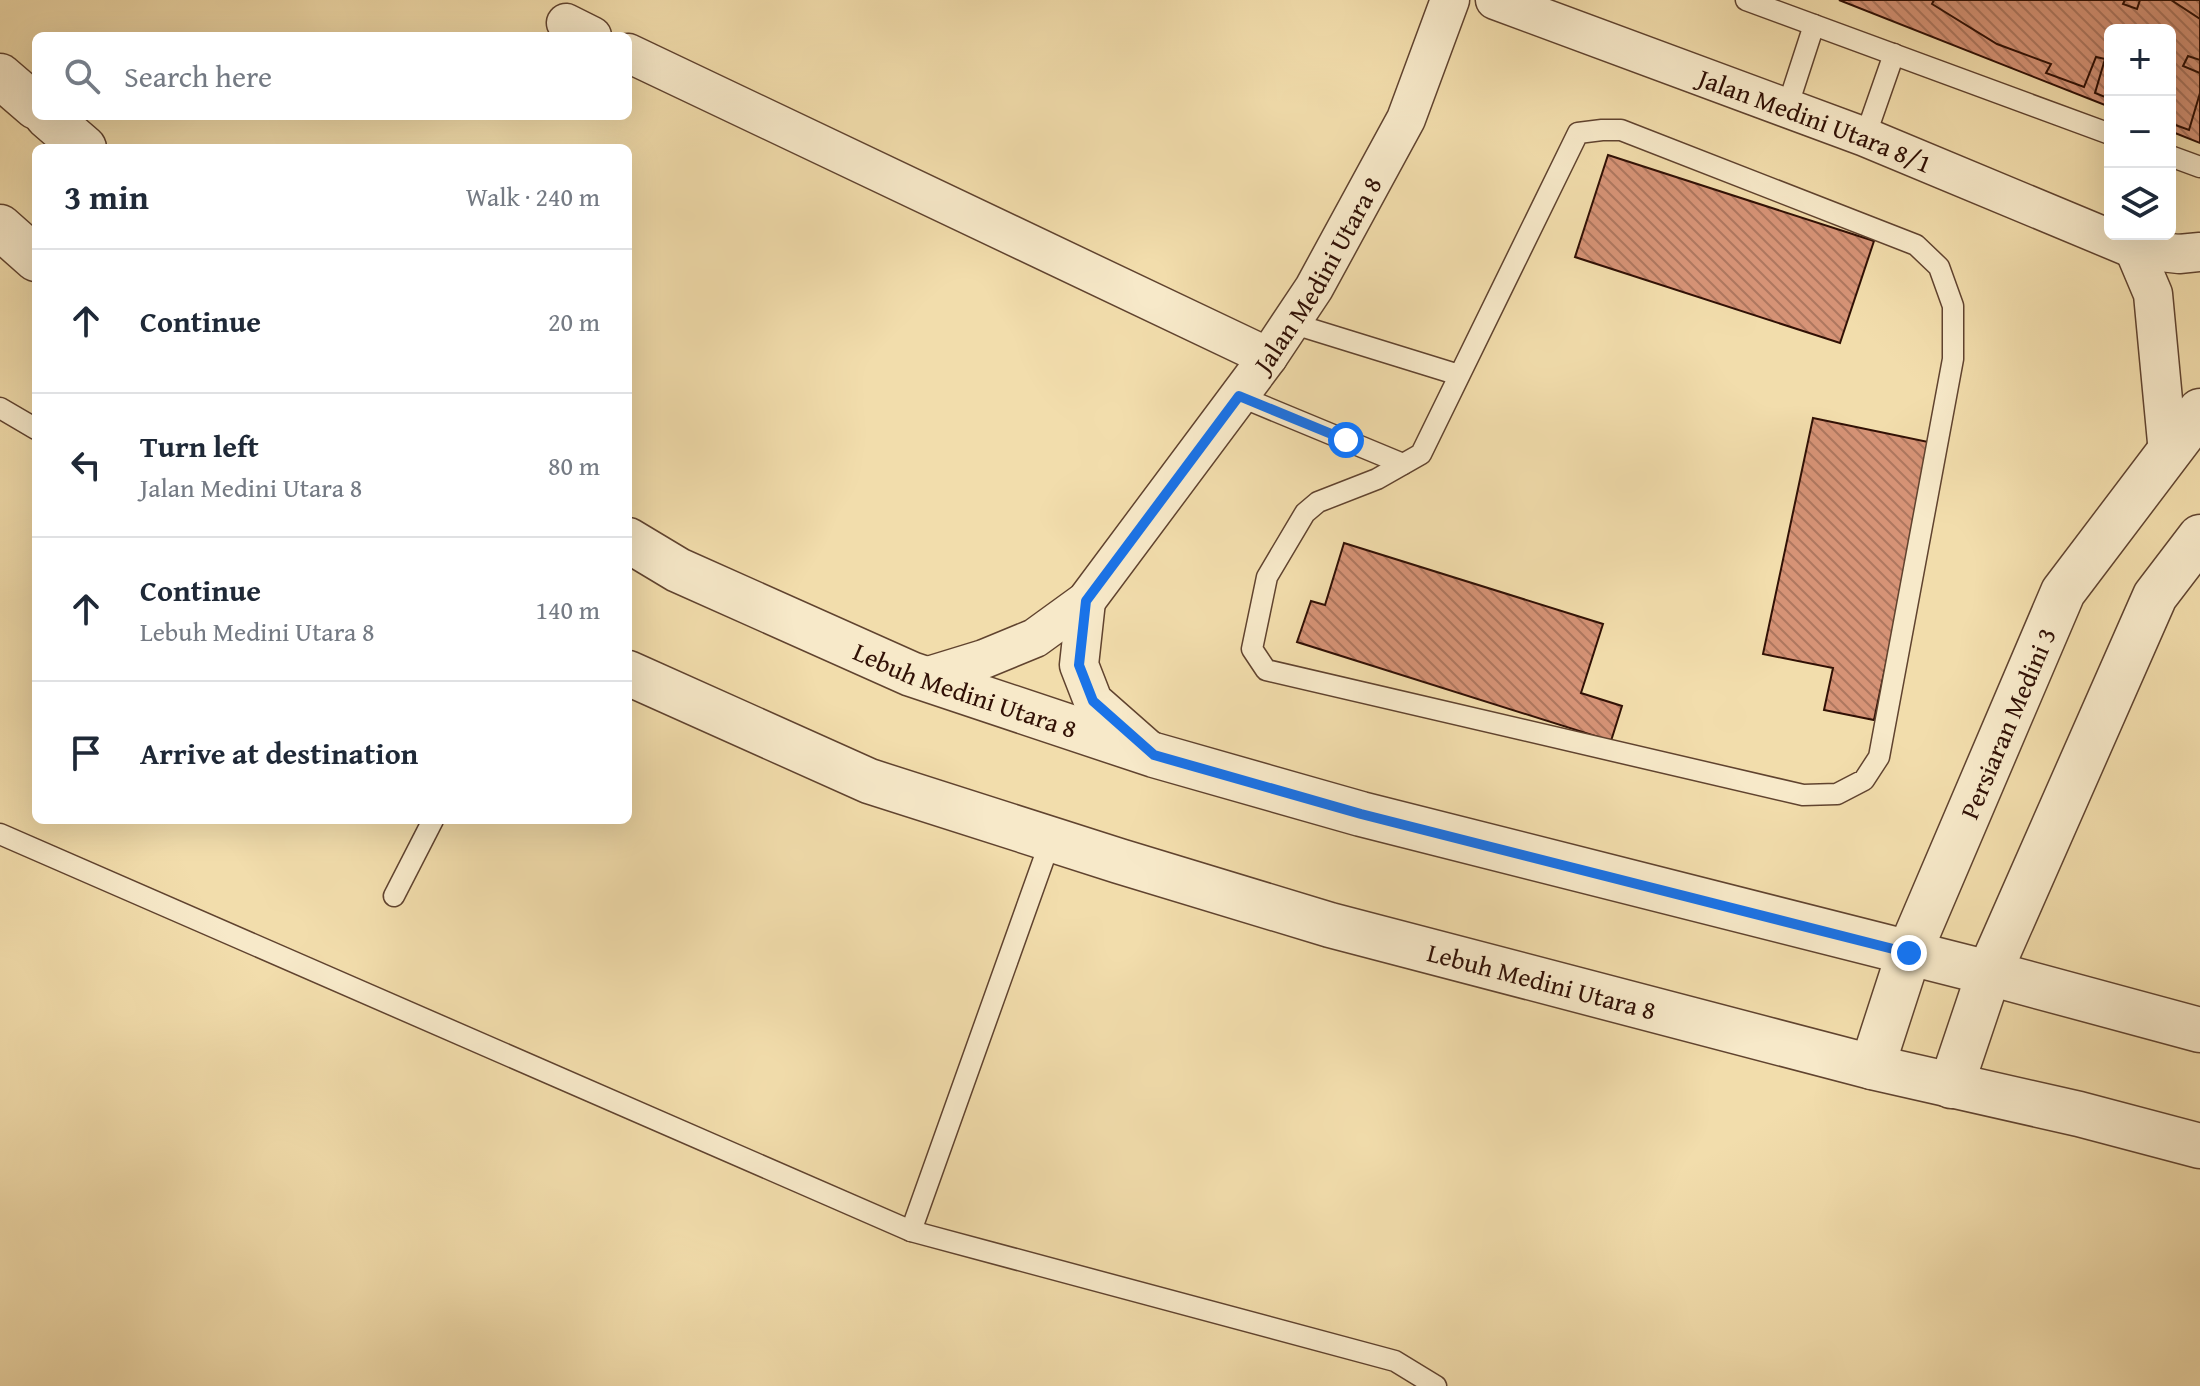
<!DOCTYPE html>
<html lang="en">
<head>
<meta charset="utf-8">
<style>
	body { margin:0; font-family:"Gentium Book Plus",serif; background:#f2f2f3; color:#1f2937 }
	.controls { position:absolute; right:24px; top:24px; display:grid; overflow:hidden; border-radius:12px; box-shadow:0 8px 32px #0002 }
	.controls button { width:72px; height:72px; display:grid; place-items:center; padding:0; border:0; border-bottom:2px solid #e0e1e3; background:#fff; color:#1f2937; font:40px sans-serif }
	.stop { position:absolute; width:24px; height:24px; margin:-18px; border:6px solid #1a73e8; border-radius:50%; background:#fff }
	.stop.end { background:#1a73e8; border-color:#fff; box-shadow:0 2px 8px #0008 }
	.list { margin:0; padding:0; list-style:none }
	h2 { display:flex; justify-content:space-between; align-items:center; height:104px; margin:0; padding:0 32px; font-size:34px }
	h2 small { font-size:26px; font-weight:400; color:#747a83 }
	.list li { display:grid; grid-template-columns:52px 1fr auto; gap:24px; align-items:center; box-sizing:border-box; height:144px; padding:0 32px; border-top:2px solid #e0e1e3 }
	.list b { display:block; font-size:30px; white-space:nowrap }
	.list p { margin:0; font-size:26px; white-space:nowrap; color:#747a83 }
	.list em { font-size:26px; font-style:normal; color:#747a83 }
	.icon { flex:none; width:44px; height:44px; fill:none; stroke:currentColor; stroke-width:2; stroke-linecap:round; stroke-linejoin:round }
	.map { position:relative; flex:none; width:2200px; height:1386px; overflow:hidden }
	.search { position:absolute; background:#fff; box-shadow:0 8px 32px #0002; left:32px; top:32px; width:600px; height:88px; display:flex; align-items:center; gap:20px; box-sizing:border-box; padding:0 28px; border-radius:12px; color:#747a83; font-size:30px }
	.panel { position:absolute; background:#fff; box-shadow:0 8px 32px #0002; left:32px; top:144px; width:600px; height:680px; border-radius:12px }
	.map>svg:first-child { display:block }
	.building { fill:url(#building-back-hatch); stroke:#301005; stroke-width:2 }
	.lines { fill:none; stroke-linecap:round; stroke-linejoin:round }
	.service-casing { stroke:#60432f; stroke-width:23 }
	.minor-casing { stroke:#60432f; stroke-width:41 }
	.tertiary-casing { stroke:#60432f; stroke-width:47 }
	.service { stroke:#f7e9c9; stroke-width:20 }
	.minor { stroke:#f7e9c9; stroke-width:38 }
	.tertiary { stroke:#f7e9c9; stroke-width:44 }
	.route { stroke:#1a73e8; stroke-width:10 }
	.labels { text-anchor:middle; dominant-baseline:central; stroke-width:6; stroke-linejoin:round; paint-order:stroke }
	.street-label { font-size:26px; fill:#301005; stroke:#f7e9c9 }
</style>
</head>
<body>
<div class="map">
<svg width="2200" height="1386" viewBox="0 0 2200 1386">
	<defs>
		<pattern id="building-back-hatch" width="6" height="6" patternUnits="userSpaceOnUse" patternTransform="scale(2)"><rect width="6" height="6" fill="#d69376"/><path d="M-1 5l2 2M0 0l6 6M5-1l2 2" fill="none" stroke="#ae775f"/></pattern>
	</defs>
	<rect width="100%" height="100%" fill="#f2ddac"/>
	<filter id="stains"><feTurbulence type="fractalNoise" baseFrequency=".0025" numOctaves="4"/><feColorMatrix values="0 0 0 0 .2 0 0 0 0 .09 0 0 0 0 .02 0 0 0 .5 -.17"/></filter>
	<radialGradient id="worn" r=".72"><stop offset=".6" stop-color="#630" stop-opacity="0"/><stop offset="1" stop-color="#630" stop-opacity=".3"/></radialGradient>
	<g class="building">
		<path d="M1839,0h361v143l-30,-12v-101h-60v77z"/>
		<path d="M1934,0h191l-2,4 14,5 3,-9h31l29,19v41l-12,-4 -5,10 17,7v20l-11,37 -19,-7v-93h-60v69l-15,-6 10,-34 -9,-2 -12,30 -38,-14 5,-9 -54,-20 -65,-40z"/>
		<path d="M1608,155l266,86 -34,102 -265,-86z"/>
		<path d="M1813,418l120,25 -59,277 -50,-10 9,-42 -70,-14z"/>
		<path d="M1344,543l259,81 -22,69 41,13 -11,35 -314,-99 14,-41 14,4z"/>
	</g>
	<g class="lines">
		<g class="service-casing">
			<g id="service">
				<path d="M1746,0l364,134"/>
				<path d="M1787,108l27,-83"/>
				<path d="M1602,130h19l295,115 23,22 14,39v53l-74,398 -15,23 -27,14 -34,1 -537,-125 -14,-21 15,-72 38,-64 13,-11 59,-23 44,-25 157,-321z"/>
				<path d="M1865,137l29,-83"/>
				<path d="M2170,156l30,11"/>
				<path d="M1291,323l168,52"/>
				<path d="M1239,396l164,68"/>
				<path d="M0,408l36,21"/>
				<path d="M0,834l911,397 484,130 41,25"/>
				<path d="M394,896l39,-76"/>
				<path d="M911,1231l140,-392"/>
			</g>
		</g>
		<g class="minor-casing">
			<g id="minor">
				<path id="s1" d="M1495,0l370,137 269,112 45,5 21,-2"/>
				<path d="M566,23l26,13"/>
				<path d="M628,53l640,304"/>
				<path d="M2134,249l19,45 15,159"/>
				<path d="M1086,601l-7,64 14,36 59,52"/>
				<path id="s2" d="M922,678l62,-19 51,-21 51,-37 182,-244 46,-69 92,-169 44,-119"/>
			</g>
		</g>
		<g class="tertiary-casing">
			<g id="tertiary">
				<path d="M0,76l36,31"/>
				<path d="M47,116l37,32"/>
				<path d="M0,227l36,32"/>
				<path id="s3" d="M628,540l50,30 233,104 243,81 207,59 628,159 211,57"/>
				<path id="s4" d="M628,673l241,108 250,80 211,64 542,142 207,47 121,32"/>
				<path id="s5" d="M1872,1067l37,-114 154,-361 137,-181"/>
				<path d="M1951,1086l38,-113 166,-377 45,-59"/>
			</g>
		</g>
		<use href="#service" class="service"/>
		<use href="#minor" class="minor"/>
		<use href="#tertiary" class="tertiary"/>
	</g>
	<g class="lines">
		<path class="route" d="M1346,440l-107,-44 -153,205 -7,64 14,36 61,54 207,59 548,139"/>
	</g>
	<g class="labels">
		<g class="street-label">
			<text stroke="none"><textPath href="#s1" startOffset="342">Jalan Medini Utara 8/1</textPath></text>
			<text stroke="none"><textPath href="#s2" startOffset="584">Jalan Medini Utara 8</textPath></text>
			<text stroke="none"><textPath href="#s3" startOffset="370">Lebuh Medini Utara 8</textPath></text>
			<text stroke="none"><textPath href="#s5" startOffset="370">Persiaran Medini 3</textPath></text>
			<text stroke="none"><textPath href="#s4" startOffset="966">Lebuh Medini Utara 8</textPath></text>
		</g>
	</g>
	<rect width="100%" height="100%" filter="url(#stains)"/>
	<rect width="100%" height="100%" fill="url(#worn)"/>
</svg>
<div class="controls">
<button>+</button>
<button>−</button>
<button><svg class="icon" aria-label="layers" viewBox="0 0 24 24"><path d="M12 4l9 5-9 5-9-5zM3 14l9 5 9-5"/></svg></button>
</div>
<div class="stop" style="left:1346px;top:440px"></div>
<div class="stop end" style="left:1909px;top:953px"></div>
<div class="search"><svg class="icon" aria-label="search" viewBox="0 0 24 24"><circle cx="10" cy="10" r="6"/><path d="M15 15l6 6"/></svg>Search here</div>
<section class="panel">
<h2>3 min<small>Walk · 240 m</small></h2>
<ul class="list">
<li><svg class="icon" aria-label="ahead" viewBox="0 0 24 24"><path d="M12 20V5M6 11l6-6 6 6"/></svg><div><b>Continue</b></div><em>20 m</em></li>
<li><svg class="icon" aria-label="left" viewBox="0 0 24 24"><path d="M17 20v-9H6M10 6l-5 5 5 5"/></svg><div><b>Turn left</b><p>Jalan Medini Utara 8</p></div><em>80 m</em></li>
<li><svg class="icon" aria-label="ahead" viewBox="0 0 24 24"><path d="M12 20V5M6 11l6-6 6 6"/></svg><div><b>Continue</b><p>Lebuh Medini Utara 8</p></div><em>140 m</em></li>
<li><svg class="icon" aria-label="arrive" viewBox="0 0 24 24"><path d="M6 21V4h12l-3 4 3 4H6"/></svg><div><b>Arrive at destination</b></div></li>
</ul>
</section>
</div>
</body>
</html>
